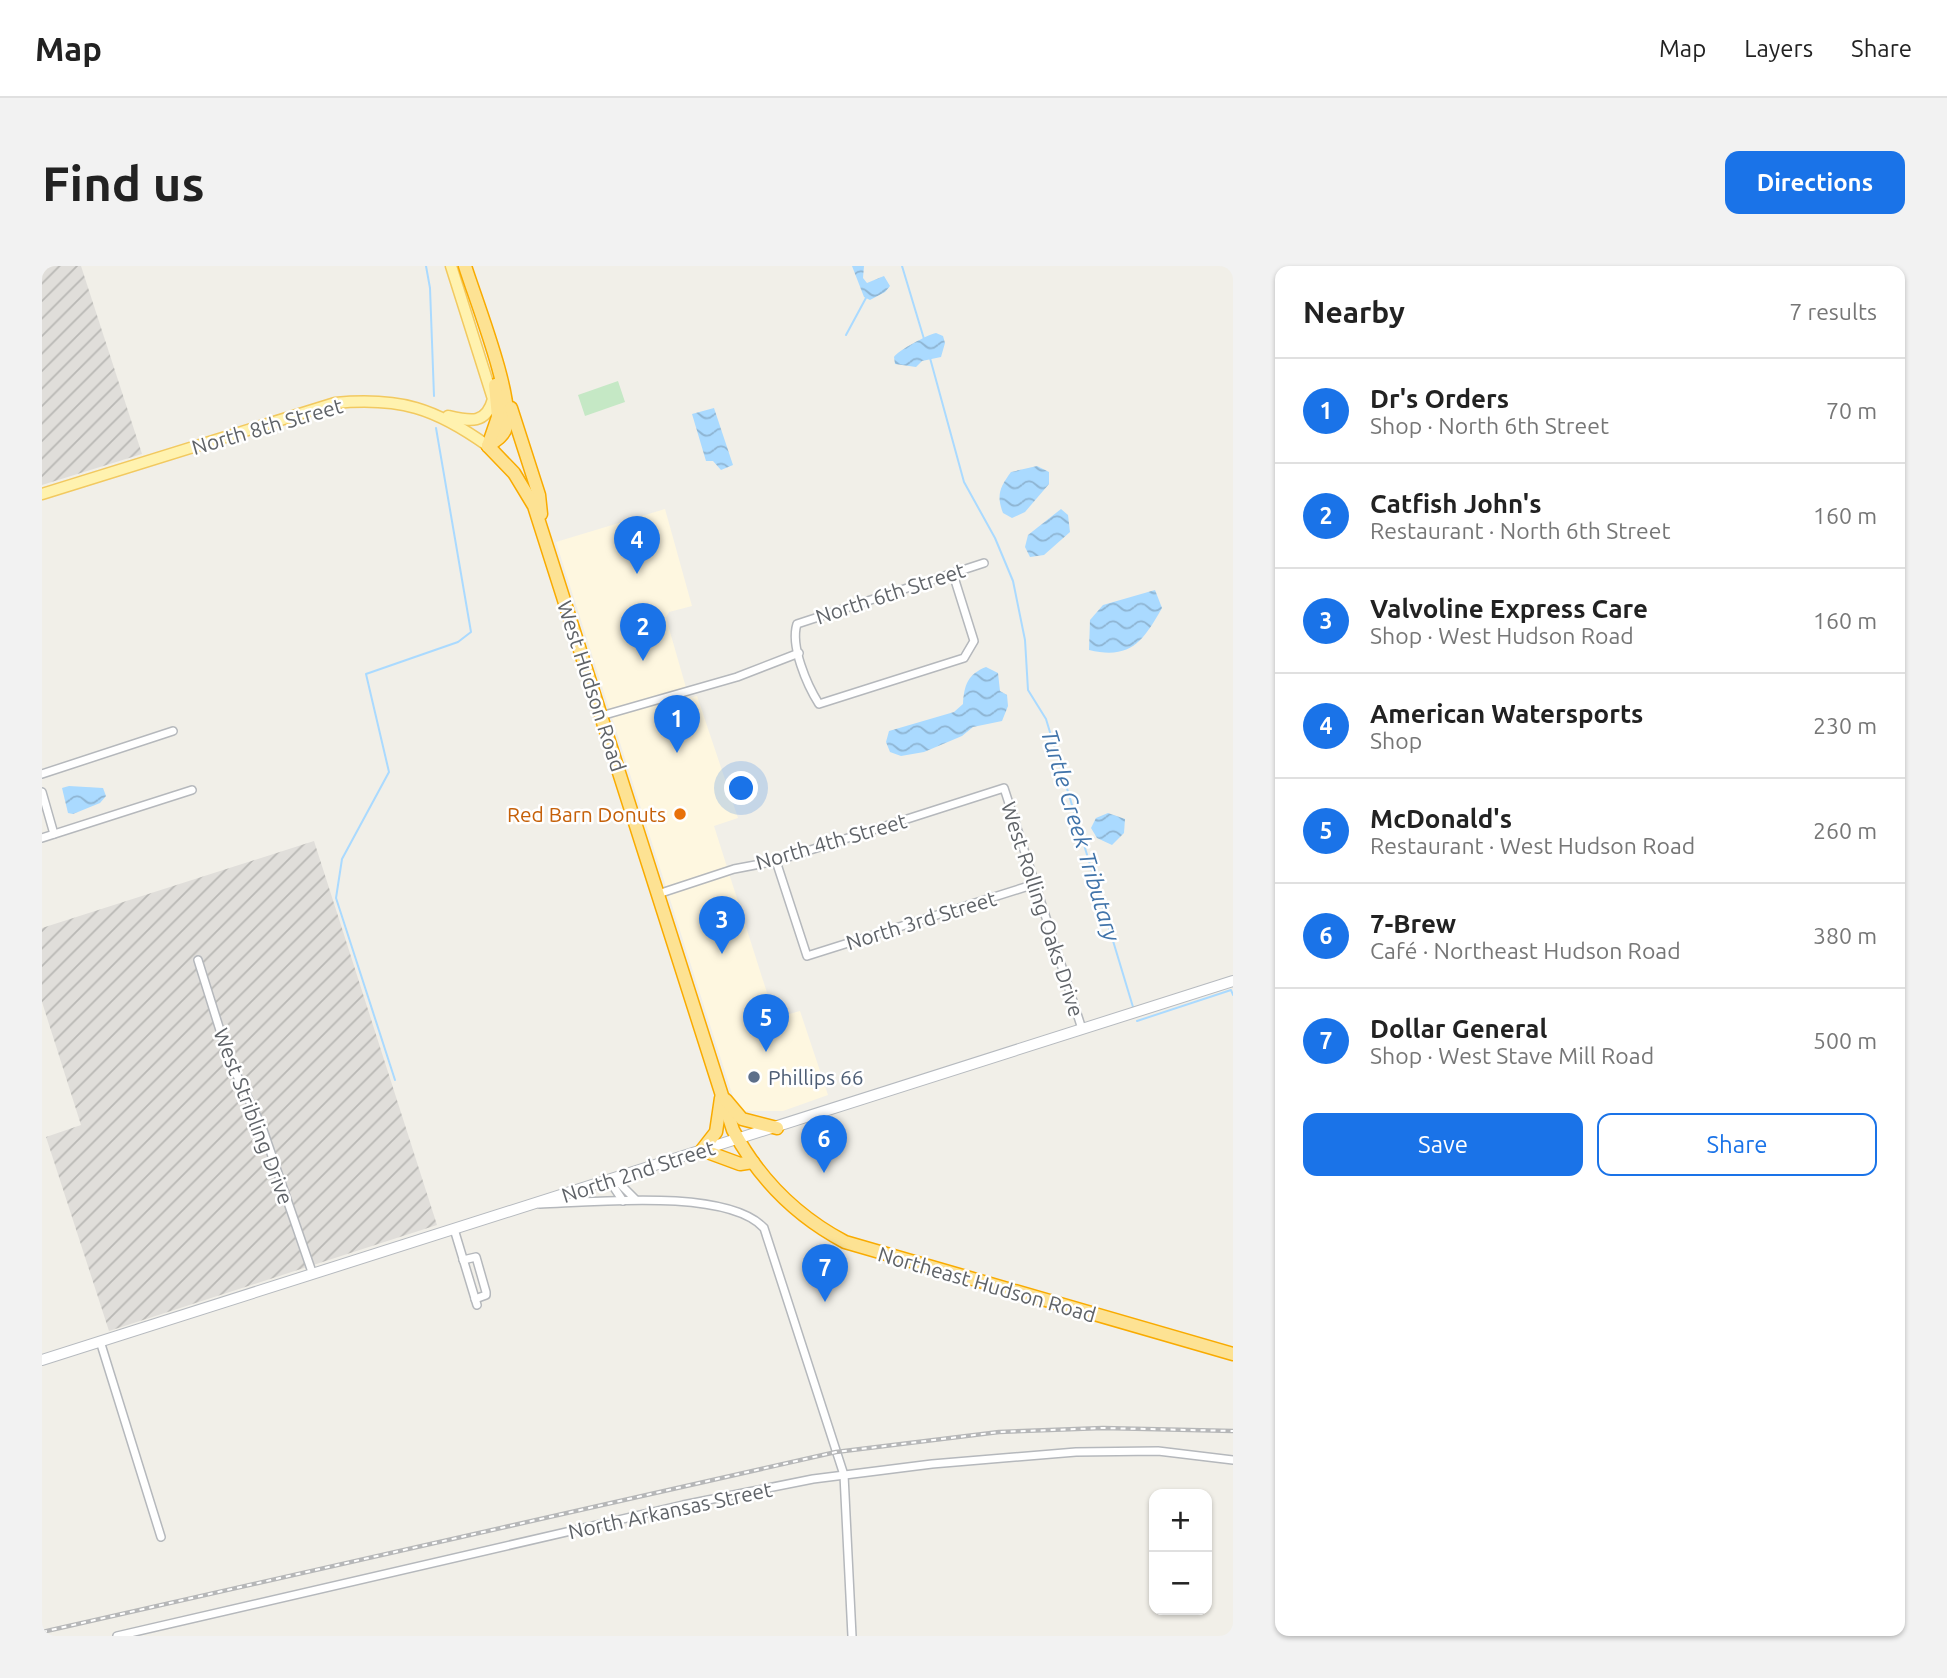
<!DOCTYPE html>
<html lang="en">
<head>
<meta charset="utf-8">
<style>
	body { margin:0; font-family:Ubuntu,sans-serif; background:#f2f2f2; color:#222 }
	.controls { position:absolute; right:21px; bottom:21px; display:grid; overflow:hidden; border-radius:14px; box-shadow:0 2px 5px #0004 }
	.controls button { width:63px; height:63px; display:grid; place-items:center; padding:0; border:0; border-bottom:2px solid #e0e0e0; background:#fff; color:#222; font:35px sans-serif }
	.you { position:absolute; left:700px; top:523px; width:24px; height:24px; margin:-18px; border:5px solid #fff; border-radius:50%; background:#1a73e8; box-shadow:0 0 0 10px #1a73e833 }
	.badge { display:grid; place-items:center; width:46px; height:46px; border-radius:50%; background:#1a73e8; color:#fff; font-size:23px; font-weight:700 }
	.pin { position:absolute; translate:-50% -58px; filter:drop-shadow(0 2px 4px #0008) }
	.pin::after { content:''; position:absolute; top:37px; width:24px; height:21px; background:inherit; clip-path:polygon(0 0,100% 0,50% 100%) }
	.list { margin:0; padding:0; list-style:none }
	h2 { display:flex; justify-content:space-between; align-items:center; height:91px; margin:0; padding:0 28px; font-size:30px }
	h2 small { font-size:23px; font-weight:400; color:#767676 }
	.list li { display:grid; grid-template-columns:46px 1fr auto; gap:21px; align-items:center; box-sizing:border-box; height:105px; padding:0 28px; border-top:2px solid #e0e0e0 }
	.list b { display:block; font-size:26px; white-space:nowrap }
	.list p { margin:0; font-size:23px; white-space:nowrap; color:#767676 }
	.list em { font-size:23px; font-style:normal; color:#767676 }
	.actions { display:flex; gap:14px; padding:21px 28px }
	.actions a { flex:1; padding:16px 0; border:2px solid #1a73e8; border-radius:14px; text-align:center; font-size:24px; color:#1a73e8 }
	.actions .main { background:#1a73e8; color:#fff }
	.map { position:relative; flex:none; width:1191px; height:1370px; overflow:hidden; border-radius:14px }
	header { display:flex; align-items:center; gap:42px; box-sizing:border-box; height:98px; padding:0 35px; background:#fff; border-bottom:2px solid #e0e0e0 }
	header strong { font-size:33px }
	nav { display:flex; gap:38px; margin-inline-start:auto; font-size:24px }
	.intro { display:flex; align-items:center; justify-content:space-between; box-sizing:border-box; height:168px; padding:0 42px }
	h1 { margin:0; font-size:49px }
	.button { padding:18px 32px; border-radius:14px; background:#1a73e8; color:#fff; font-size:24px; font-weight:700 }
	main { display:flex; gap:42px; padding:0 42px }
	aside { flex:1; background:#fff; border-radius:14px; box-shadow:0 2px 5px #0004 }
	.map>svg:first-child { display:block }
	.commercial { fill:#fef7e0 }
	.industrial { fill:url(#industrial-furrows) }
	.pitch { fill:#c5e8c5 }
	.water { fill:url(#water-waves) }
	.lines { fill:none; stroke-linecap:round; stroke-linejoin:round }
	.stream { stroke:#aadaff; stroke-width:2 }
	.street-casing { stroke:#b5b8bc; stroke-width:10 }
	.secondary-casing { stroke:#b6babf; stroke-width:12 }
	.primary-casing { stroke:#f2c960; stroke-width:13 }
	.highway-casing { stroke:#f9ab00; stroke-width:15 }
	.street { stroke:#fff; stroke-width:7 }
	.secondary { stroke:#fff; stroke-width:10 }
	.primary { stroke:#fff2af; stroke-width:10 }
	.highway { stroke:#fde293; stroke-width:12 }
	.rail-casing { stroke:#b6b7b8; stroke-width:4.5 }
	.rail { stroke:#fff; stroke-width:2; stroke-dasharray:5; stroke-linecap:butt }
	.food-dot { fill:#e8710a; stroke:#fff; stroke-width:2.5 }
	.service-dot { fill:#5c6f8a; stroke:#fff; stroke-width:2.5 }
	.labels { text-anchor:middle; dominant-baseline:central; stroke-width:5; stroke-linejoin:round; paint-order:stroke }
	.street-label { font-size:21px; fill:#5f6368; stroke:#fff }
	.food-label { font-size:21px; fill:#c56008; stroke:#fff; text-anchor:end }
	.service-label { font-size:21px; fill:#4e5e75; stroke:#fff; text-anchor:start }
	.water-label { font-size:23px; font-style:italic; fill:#4174aa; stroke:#fff }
</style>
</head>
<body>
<header>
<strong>Map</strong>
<nav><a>Map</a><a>Layers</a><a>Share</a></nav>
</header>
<div class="intro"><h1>Find us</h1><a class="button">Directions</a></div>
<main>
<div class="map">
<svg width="1191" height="1370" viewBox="0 0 1191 1370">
	<defs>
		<pattern id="industrial-furrows" width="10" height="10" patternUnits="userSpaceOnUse" patternTransform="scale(1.75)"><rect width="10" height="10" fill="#e0deda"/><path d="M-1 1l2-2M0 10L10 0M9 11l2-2" fill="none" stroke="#b9b8b5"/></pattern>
		<pattern id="water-waves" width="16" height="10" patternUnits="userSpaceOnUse" patternTransform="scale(1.75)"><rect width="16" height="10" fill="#aadaff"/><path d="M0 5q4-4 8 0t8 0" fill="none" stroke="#8eb4d2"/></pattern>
	</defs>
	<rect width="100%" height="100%" fill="#f1efe8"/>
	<path class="commercial" d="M623,243l27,97 -23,6 -3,6 23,80 8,-2 41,122 -24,8 61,192 25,-7 28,84 -45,16h-43l-5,-8 -179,-561z"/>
	<g class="industrial">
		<path d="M0,0h39l61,188 -100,31z"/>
		<path d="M272,575l123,384 -328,106 -63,-194 35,-12 -39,-123v-74z"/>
	</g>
	<path class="pitch" d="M576,115l7,21 -40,14 -7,-21z"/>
	<g class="water">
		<path d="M810,0h12l-1,12 4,5 17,-7 6,10 -5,6 -15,8 -6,-3z"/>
		<path d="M894,67l7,3 2,7 -4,14 -19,4 -6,6 -21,-3 -1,-7c5,-7 33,-22 42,-24z"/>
		<path d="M672,142l19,57 -12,5 -8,-9h-7l-14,-47z"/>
		<path d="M995,200l12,6v12l-24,28 -13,6 -9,-5c-7,-18 -3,-26 8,-41z"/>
		<path d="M1019,243l7,6 2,17 -26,23 -14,2 -5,-10 3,-12z"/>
		<path d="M1113,324l7,18c-19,33 -31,52 -73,42l1,-30 13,-15z"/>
		<path d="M944,401l12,6 2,18 7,4 1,11 -6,15 -29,6 -11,9 -38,16 -23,4 -11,-4 -4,-10 3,-11 65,-19 9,-8c1,-19 5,-30 23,-37z"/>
		<path d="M27,520l34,2 3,8 -6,7 -27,11 -5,-1 -6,-25z"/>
		<path d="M1066,547l17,6 -1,14 -12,12 -15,-7 -6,-10 5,-10z"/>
	</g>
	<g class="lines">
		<g class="stream">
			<path d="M384,0l4,22 4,108"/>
			<path d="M860,0l22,73"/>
			<path d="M804,69l21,-39"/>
			<path d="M888,92l34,124 31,56 18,43 12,59 3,50 18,29 87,288"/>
			<path d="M1095,755l94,-31 2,5"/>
			<path d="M353,814l-59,-182 6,-39 47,-87 -23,-98 92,-32 13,-10 -35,-204"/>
		</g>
		<g class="street-casing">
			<g id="street">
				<path d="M911,308l21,67 -10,17 -145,46c-12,-19 -29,-58 -22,-80l187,-61"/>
				<path d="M559,450l136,-39 62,-24"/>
				<path d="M0,508l131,-43"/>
				<path d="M0,526l12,42"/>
				<path d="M0,572l150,-48"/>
				<path d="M734,595l31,95 228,-72"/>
				<path d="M616,628l76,-25 42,-8 228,-73 78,241"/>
				<path d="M156,694l31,99 33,68 50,145"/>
				<path d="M576,911l3,8 14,14"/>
				<path d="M567,914l14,21"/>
				<path d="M498,938c53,-2 187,-16 224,24l80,247 8,161"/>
				<path d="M412,963l23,76"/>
				<path d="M421,994l13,-3 10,35v3l-11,4"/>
				<path d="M58,1075l61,196"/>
				<path d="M75,1370l566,-131 130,-26 119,-15 144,-12 82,-1 75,9"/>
			</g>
		</g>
		<g class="secondary-casing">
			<path id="secondary" d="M0,1094l1191,-379"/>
		</g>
		<g class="primary-casing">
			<g id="primary">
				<path d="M406,150c22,5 38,9 45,-17l-42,-133"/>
				<path d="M0,228l293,-91c65,-6 100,5 153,43"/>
			</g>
		</g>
		<g class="highway-casing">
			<g id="highway">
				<path d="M423,0c10,32 50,134 41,161 -2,9 -11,14 -18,19"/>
				<path d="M469,142l28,87 2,19"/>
				<path d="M446,180l26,27 20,33 199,624c26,49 63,86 112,112l388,112"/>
				<path d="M446,180l10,-29 -3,-32"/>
				<path d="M679,832l-5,34 -14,18 38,14 13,-2"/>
				<path d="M684,834l16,19 35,9"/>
			</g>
		</g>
		<use href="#street" class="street"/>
		<use href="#secondary" class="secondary"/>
		<use href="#primary" class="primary"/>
		<use href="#highway" class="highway"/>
		<g class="rail-casing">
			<path id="rail" d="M0,1366l794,-180 163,-20 104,-4 130,3"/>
		</g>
		<use href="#rail" class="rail"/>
	</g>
	<circle class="food-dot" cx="638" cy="548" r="7"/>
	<circle class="service-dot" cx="712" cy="811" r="7"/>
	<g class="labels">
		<g class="street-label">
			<text transform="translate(225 160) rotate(-16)">North 8th Street</text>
			<text transform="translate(848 327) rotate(-18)">North 6th Street</text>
			<text transform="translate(550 420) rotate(72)">West Hudson Road</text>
			<text transform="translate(789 575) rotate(-16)">North 4th Street</text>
			<text transform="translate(1001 643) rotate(72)">West Rolling Oaks Drive</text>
			<text transform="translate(879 654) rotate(-17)">North 3rd Street</text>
			<text transform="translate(212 850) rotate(69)">West Stribling Drive</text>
			<text transform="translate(596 905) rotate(-18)">North 2nd Street</text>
			<text transform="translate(945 1018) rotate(16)">Northeast Hudson Road</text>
			<text transform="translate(628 1244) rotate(-12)">North Arkansas Street</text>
		</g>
		<g class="food-label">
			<text x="624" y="548">Red Barn Donuts</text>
		</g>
		<g class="service-label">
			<text x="726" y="811">Phillips 66</text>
		</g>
		<g class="water-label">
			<text transform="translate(1039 569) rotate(73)">Turtle Creek Tributary</text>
		</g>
	</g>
</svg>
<div class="controls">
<button>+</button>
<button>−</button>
</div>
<div class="you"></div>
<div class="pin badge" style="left:635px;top:487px">1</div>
<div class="pin badge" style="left:601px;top:395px">2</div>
<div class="pin badge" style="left:680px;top:688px">3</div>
<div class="pin badge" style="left:595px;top:308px">4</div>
<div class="pin badge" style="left:724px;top:786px">5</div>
<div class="pin badge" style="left:782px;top:907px">6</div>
<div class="pin badge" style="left:783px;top:1036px">7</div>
</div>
<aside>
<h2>Nearby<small>7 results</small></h2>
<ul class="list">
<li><span class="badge">1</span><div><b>Dr's Orders</b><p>Shop · North 6th Street</p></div><em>70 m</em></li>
<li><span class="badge">2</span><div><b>Catfish John's</b><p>Restaurant · North 6th Street</p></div><em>160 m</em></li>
<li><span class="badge">3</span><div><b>Valvoline Express Care</b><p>Shop · West Hudson Road</p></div><em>160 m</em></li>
<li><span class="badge">4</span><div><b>American Watersports</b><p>Shop</p></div><em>230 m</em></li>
<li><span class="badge">5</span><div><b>McDonald's</b><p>Restaurant · West Hudson Road</p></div><em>260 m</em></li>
<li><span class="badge">6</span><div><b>7-Brew</b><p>Café · Northeast Hudson Road</p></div><em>380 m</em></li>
<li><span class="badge">7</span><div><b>Dollar General</b><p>Shop · West Stave Mill Road</p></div><em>500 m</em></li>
</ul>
<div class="actions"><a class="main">Save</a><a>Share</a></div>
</aside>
</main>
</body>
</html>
